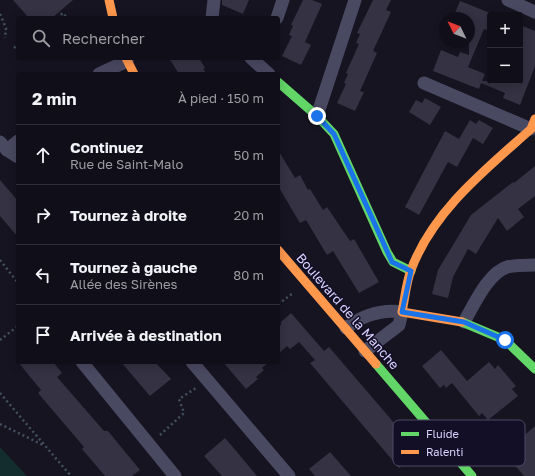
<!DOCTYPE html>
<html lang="fr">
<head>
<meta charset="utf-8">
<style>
	body { margin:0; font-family:"Golos Text",sans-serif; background:#191822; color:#f1f3f6 }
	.controls { position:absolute; right:12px; top:12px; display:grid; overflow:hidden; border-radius:4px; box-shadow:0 2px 10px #0003 }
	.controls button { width:36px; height:36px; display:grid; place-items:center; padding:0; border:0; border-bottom:1px solid #302f38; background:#100f19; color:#f1f3f6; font:20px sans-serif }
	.compass { position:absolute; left:439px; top:12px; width:36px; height:36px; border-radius:50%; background:#100f19; box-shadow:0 2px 10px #0003; rotate:313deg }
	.stop { position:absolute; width:12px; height:12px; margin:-9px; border:3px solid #1a73e8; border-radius:50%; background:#fff }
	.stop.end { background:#1a73e8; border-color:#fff; box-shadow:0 1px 4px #0008 }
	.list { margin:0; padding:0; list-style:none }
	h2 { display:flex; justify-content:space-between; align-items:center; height:52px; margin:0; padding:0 16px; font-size:17px }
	h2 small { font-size:13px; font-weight:400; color:#9c9ca2 }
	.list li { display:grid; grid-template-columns:26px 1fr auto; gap:12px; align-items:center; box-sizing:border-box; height:60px; padding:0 16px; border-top:1px solid #302f38 }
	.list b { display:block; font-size:15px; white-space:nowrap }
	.list p { margin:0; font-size:13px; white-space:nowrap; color:#9c9ca2 }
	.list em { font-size:13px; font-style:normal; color:#9c9ca2 }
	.icon { flex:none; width:22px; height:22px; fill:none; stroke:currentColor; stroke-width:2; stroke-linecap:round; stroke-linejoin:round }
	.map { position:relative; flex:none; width:535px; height:476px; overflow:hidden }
	.search { position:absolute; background:#100f19; box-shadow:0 2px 10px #0003; left:16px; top:16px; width:264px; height:44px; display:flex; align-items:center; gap:10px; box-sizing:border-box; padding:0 14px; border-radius:4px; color:#9c9ca2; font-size:15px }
	.panel { position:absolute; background:#100f19; box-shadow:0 2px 10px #0003; left:16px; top:72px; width:264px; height:292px; border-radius:4px }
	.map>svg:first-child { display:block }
	.green { fill:#132c2d }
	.building { fill:#343243 }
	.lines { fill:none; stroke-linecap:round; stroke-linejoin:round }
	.path { stroke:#44505f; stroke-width:2.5; stroke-dasharray:2 3; stroke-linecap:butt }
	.street { stroke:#4a4962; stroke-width:13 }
	.fast { stroke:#63d668; stroke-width:9 }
	.slow { stroke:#ff974d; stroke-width:9 }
	.route { stroke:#1a73e8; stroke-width:5 }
	.labels { text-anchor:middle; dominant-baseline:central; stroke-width:3; stroke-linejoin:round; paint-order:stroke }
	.street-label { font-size:13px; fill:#d9d4ff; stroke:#130f26 }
	.key { fill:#130f26; stroke:#4e4a67; stroke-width:1 }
	.key-label { font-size:11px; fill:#d9d4ff }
</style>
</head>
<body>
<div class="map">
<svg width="535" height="476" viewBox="0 0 535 476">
	<rect width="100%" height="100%" fill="#161421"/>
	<path class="green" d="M0,447l27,29h-27z"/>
	<g class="building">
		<path d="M13,0h60l-21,18h-23z"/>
		<path d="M222,0h27l-6,14 -21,-9z"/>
		<path d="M303,0h9l10,4 -17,38 6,3 -10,20 -19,-9 10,-20 -3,-1 4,-9 -2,-1z"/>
		<path d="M373,0h18l-5,10 5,2 -18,39 4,2 -17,38 4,1 -9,19 -18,-8 9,-19 -2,-1 4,-9 -2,-1 13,-29 -3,-1 4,-9 -3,-1z"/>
		<path d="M460,1l35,14h-5v16l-6,-2 -16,38 17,7 -3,7h38v-56l15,6v35l-15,39 -17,-7 2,-5 -24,-10 -2,6 -46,-18 8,-21 17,7 2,-5 9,3v-37h-16z"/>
		<path d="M169,58h30l6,10 -2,1 4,5h-28z"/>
		<path d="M425,98l16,9 -11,18 -21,-13 7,-12 6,3z"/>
		<path d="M470,120l6,4 3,-4 14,8 -10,16 -10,-6 -16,29 -9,-5 -29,53 -14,-8 40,-76 14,8z"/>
		<path d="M278,150l17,28 5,-3 8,15 2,-1 13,21 4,-3 23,34 4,-2 25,43 -20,11 -26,-42 -6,4 -21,-35 -6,3 -22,-37z"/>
		<path d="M535,166v30l-17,13 6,8 -17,14 -9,-13 -22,36 -8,-5 -15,28 -5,21 -16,-4 6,-24 33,-55 42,-33 1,1z"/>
		<path d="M0,180l18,21v36l-18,-21z"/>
		<path d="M291,313l33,38 5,-4 90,105 -20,16 -89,-105 5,-3 -16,-18 -9,7 -3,-3 -9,8v-27l3,-2v-3z"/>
		<path d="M441,350l26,31 22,-19 6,7 3,-4 18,21 -4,3 6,7 -30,24 -6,-7 -3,3 -27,-33 -6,5 -2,-3 -4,3 -18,-22z"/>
		<path d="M18,362h35l9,11 -5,4 47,54h4l32,39 -8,6h-27l-23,-27 2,-2 -46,-54 3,-3z"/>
		<path d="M121,362h34l16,17 -21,17z"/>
		<path d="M223,362h46l-7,6 2,2 -8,7 2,2 -12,10z"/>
		<path d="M535,426v50h-11l-20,-23z"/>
		<path d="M225,438l12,14 20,24h-35l-18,-20z"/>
		<path d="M330,452l21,24h-36l-6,-7z"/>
	</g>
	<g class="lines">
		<g class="path">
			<path d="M0,14l6,14 -1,10"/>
			<path d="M57,18l6,-5 4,5"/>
			<path d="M14,48l4,-3"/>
			<path d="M0,260l18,23"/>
			<path d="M278,302l2,1 13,-10"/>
			<path d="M0,340l18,-14"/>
			<path d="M0,393l71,83"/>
			<path d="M0,424l43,21"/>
			<path d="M160,435l24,-22 -5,-14 17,-11"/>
		</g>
		<g class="street">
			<path d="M508,0l27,12"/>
			<path d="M212,18l2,-18"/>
			<path d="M277,18l6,-18"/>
			<path d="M251,58l18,16"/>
			<path d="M99,74l28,-13"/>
			<path d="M424,83l107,46"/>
			<path d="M317,116l38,-116"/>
			<path d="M0,142l7,8 11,7"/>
			<path d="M7,150l11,-9"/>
			<path d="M464,322c10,-17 24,-49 43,-55 9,-2 19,-2 28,-2"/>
			<path d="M346,328c16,-12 35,-19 56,-16l-3,13 -34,26"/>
			<path d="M82,362l93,114"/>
			<path d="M192,362l97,114"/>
		</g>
		<g class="fast">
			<path d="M278,82l39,34 17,18 53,118 6,10 18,9"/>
			<path d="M462,322l43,18 30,29"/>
			<path d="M376,364l96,112"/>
		</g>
		<g class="slow">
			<path d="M109,0l4,18"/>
			<path d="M126,58l8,16"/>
			<path d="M278,250l98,114"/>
			<path d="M462,322l-60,-10c3,-14 4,-29 9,-42 22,-59 74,-100 120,-141l4,-10"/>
		</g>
	</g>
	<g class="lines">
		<path class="route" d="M317,116l17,18 58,128 19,9 -9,41 62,10 41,18"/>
	</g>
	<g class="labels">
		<g class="street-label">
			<text transform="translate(348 311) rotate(49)">Boulevard de la Manche</text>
		</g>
	</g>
	<rect x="393" y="420" width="132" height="46" rx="6" class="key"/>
	<rect x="401" y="432" width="18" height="4" fill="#63d668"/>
	<rect x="401" y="450" width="18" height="4" fill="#ff974d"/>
	<g class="key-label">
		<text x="426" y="438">Fluide</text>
		<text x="426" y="456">Ralenti</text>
	</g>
</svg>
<div class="controls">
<button>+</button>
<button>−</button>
</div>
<svg class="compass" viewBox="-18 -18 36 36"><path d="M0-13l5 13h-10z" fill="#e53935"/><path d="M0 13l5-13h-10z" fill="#9c9ca2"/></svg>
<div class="stop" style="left:505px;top:340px"></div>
<div class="stop end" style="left:317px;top:116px"></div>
<div class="search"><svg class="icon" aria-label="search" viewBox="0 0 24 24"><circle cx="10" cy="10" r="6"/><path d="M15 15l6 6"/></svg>Rechercher</div>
<section class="panel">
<h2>2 min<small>À pied · 150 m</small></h2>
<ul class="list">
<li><svg class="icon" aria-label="ahead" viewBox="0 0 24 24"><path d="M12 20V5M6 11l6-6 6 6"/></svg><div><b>Continuez</b><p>Rue de Saint-Malo</p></div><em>50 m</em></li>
<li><svg class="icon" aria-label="right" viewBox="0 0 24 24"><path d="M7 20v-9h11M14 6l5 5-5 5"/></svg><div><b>Tournez à droite</b></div><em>20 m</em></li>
<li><svg class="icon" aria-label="left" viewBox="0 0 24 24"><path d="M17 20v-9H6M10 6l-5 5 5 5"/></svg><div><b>Tournez à gauche</b><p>Allée des Sirènes</p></div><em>80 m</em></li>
<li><svg class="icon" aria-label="arrive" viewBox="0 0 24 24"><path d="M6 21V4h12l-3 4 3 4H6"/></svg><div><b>Arrivée à destination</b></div></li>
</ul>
</section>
</div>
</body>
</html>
